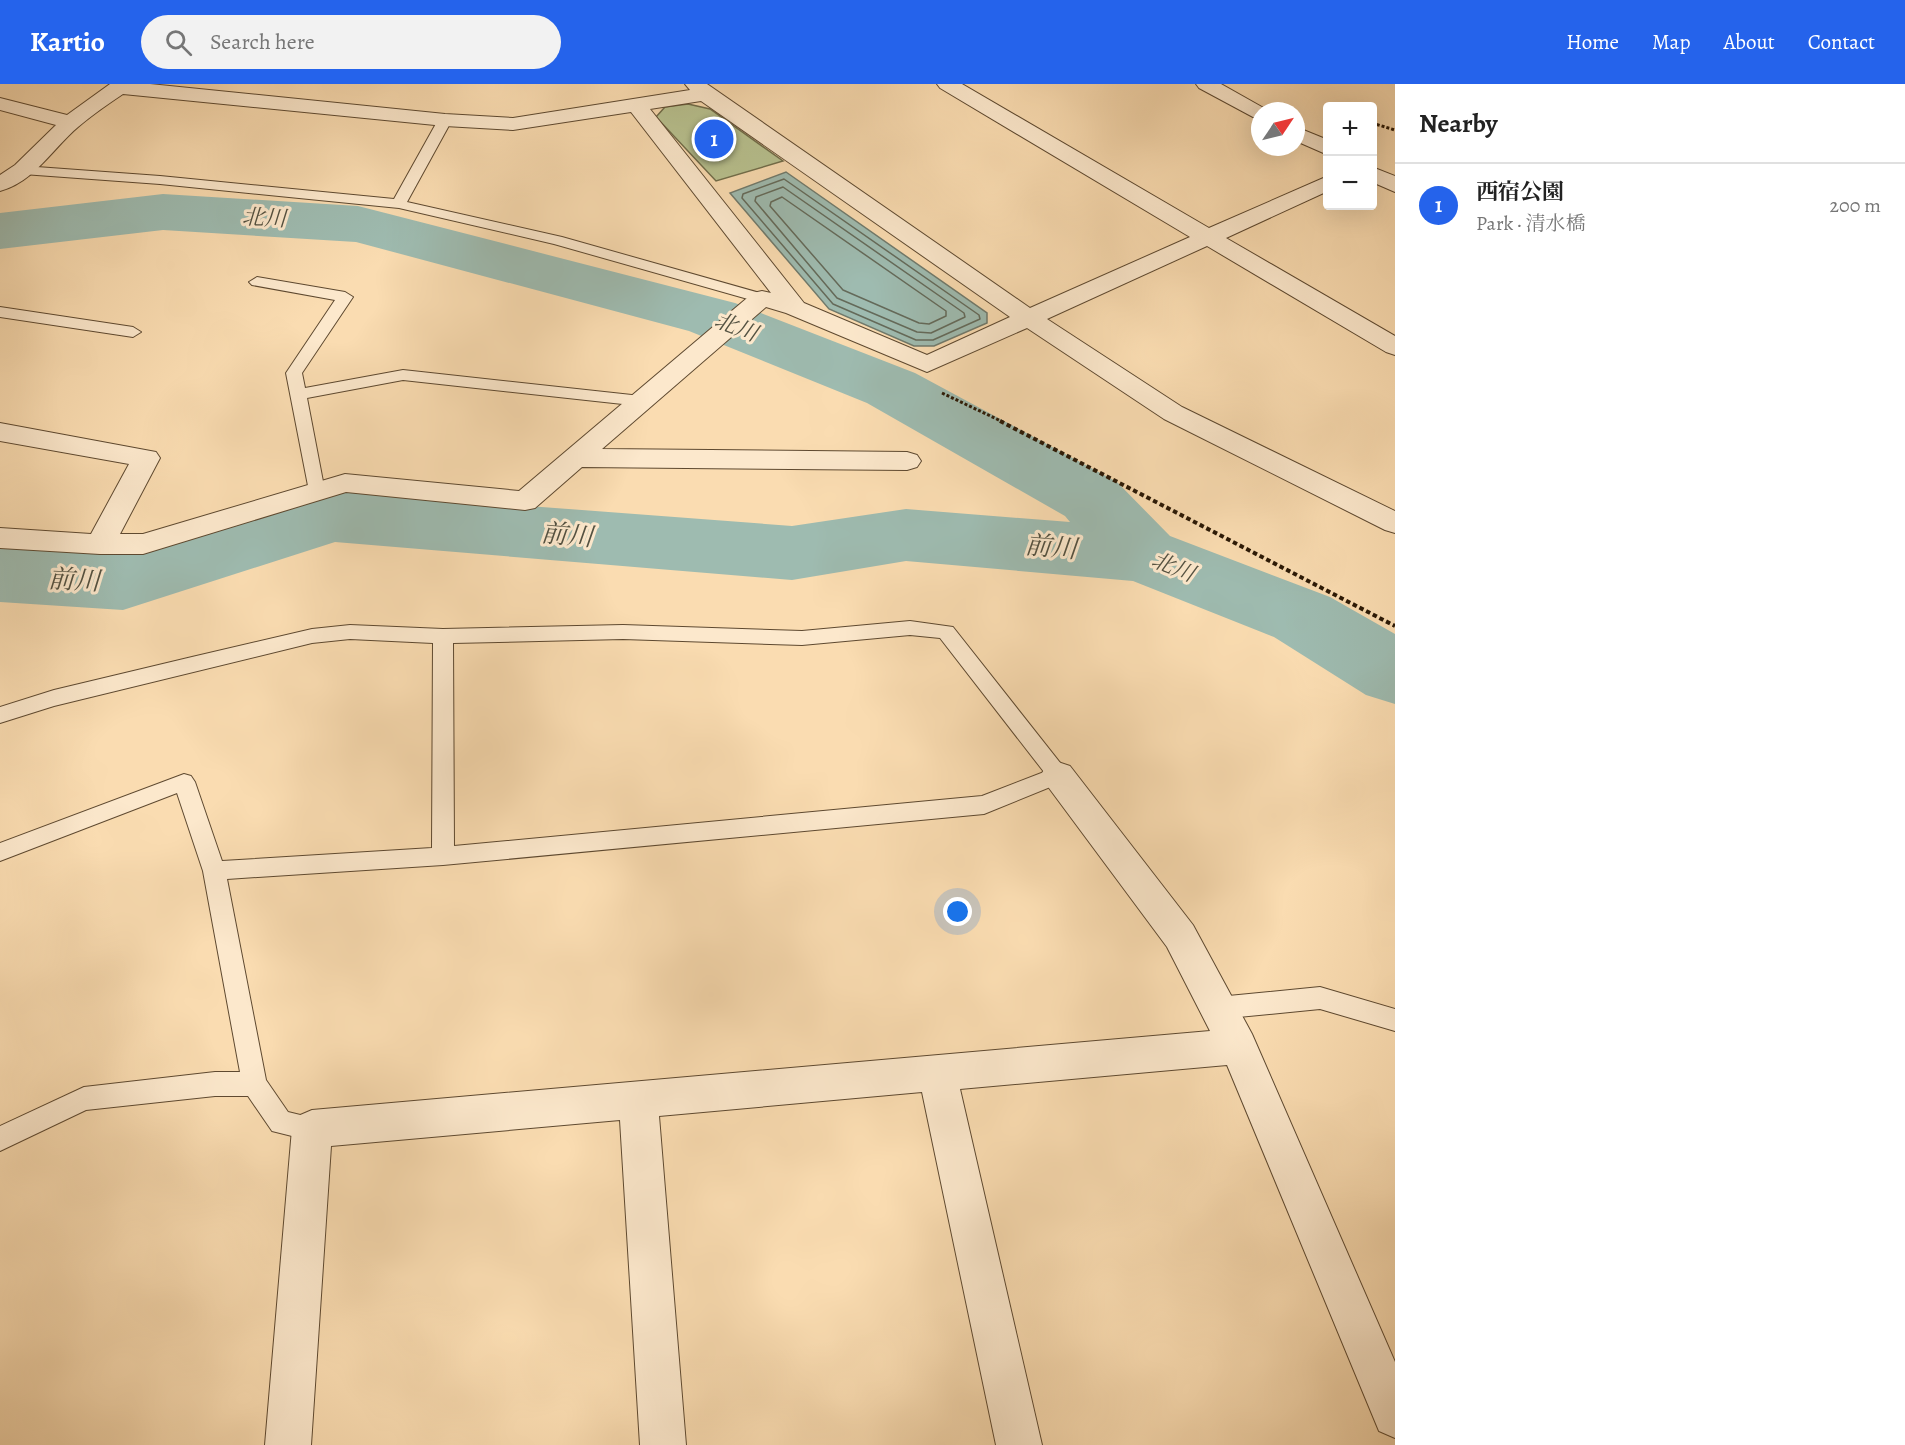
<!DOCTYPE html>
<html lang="en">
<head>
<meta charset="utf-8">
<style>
	body { margin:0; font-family:Alegreya,"Noto Serif JP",serif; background:#f2f2f2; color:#222 }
	.controls { position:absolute; right:18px; top:18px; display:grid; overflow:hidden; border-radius:6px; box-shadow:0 6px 24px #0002 }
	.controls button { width:54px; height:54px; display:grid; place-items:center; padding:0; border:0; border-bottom:2px solid #e0e0e0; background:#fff; color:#222; font:30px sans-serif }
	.compass { position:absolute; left:1251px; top:18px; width:54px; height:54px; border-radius:50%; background:#fff; box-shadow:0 6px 24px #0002; rotate:55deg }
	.you { position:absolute; left:958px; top:828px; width:21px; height:21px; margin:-15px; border:4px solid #fff; border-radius:50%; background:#1a73e8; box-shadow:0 0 0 9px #1a73e833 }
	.badge { display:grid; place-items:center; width:39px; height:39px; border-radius:50%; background:#2563eb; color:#fff; font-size:20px; font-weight:700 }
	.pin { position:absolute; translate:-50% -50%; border:3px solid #fff; box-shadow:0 2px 6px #0006 }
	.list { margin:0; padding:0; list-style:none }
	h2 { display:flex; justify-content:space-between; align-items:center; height:78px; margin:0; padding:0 24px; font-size:26px }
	h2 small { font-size:20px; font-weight:400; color:#767676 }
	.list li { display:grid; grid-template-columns:39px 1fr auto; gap:18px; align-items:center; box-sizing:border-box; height:84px; padding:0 24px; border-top:2px solid #e0e0e0 }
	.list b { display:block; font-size:22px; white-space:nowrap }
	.list p { margin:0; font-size:20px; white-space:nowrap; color:#767676 }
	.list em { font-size:20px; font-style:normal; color:#767676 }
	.icon { flex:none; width:33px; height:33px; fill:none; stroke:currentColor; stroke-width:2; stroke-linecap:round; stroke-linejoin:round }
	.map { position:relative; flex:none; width:1395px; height:1361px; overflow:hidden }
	header { display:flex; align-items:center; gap:36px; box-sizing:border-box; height:84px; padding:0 30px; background:#2563eb; color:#fff }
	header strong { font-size:28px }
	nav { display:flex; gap:33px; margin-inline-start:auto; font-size:21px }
	.search { width:420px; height:54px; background:#f2f2f2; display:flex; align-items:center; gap:15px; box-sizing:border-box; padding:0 21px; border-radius:33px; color:#767676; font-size:22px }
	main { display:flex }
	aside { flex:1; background:#fff }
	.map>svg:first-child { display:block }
	.green { fill:#b8c290; stroke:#716d4a; stroke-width:1.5 }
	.water { fill:#9ebbb0; stroke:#707a6c; stroke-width:1.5 }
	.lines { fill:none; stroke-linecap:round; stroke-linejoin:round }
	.shore { stroke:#646a5a; stroke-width:1.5 }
	.river { fill:#9ebbb0; fill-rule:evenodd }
	.lane-casing { stroke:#5e4930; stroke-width:2 }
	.street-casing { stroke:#5e4930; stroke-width:2 }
	.path-far1 { stroke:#2a1805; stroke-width:3; stroke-dasharray:3 2; stroke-linecap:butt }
	.path { stroke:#2a1805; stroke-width:4; stroke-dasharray:4.5 3; stroke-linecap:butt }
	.lane { fill:#fce8cc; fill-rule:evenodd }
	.street { fill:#fce8cc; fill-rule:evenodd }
	.labels { text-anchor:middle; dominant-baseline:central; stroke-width:6; stroke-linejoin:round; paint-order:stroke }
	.far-water-label { font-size:22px; font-style:italic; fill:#535141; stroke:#fce8cc }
	.water-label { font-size:26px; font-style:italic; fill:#535141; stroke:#fce8cc }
</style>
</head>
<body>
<header>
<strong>Kartio</strong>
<div class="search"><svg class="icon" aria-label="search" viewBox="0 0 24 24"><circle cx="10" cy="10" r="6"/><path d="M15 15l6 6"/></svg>Search here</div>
<nav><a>Home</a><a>Map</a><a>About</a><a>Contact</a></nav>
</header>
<main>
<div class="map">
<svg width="1395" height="1361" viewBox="0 0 1395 1361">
	<rect width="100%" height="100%" fill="#fadcb1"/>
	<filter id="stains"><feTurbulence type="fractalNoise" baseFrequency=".00333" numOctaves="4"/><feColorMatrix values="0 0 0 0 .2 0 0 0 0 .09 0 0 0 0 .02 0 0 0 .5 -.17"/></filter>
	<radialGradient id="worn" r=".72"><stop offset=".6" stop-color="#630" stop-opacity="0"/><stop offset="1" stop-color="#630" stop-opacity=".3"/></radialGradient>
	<path class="green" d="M688,20l22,5 73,52 -67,20 -60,-64 9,-10z"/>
	<path class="water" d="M786,88l201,141v10l-53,23h-20l-85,-37 -99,-116z"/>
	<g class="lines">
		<g class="shore">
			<path d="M784,95l195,136 1,4 -47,21h-17l-83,-36 -91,-106 1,-4z"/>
			<path d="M783,103l181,126 1,4 -34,16 -14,-1 -80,-34 -82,-97 1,-4z"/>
			<path d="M782,113l164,114v5l-17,8 -10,-1 -76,-33 -73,-84 1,-4z"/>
		</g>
		<path class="river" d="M163,110l195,12 377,97 180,70 202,109 53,54 160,61 65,37v70l-29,-9 -92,-58 -141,-56 -227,-20 -114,19 -457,-38 -212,68 -123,-8v-54l122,6 210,-63 460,35 114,-17 164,13 -5,-6 -198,-113 -178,-72 -333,-89 -193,-12 -163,19v-36z"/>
		<g class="lane-casing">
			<g id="lane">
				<path d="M445,32l7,4 -45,82 155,35 205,58 3,3 -8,5 -208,-59 -155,-36 -239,-24 -137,-10 -7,-4 7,-4 137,10 234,23 44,-79z"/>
				<path d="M257,193l88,15 8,5 -51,76 3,15 98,-18 238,26 6,1 2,4 -2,4 -6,1 -238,-26 -96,18 18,94 -3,4h-12l-24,-123 49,-73 -83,-15 -3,-3z"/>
				<path d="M0,223l133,20 8,5 -8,5 -133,-20z"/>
				<path d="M910,537l43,6 112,142 4,6 -4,6 -81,33 -541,51 -216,14 39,201 22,32 33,8 4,9 -4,9 -9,3 -40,-10 -24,-35h-33l-129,14 -86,41v-25l84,-39 131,-15h25l-37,-201 -26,-78 -177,68v-18l184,-69 7,2 4,6 27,79 210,-13 1,-205 -83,-4 -38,4 -258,63 -54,17v-16l54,-17 138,-33 120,-28 38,-4 93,4 180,-4 179,6zM910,551l30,3 104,134 -62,24 -528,50 -1,-203 170,-4 179,6z"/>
				<path d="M1320,903l75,22v22l-75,-22 -102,10 -8,-3 -4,-8 4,-8 8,-3z"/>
			</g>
		</g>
		<g class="street-casing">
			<g id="street">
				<path d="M110,0h40l295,30 68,4 177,-28 -5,-6h22l323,224 160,-71 -250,-149 -3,-4h25l247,144 119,-52v15l-102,47 169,98v19l-9,-3 -179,-106 -160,73 135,88 213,104v22l-10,-3 -221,-111 -137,-91 -100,44 -141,-59 -20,-6 -164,142 305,3 10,3 4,6 -4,6 -10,3 -325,-3 -47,41 -10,2 -179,-18 -203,62h-43l-100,-6v-20l91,6 38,-70 -129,-23v-18l156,29 4,6 -40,76h23l202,-60 174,17 234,-198 9,-2 9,2 -140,-181 -118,18 -68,-4 -322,-32c-15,10 -31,21 -45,33 -25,21 -44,55 -78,64v-16l15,-10 41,-40 -56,-15v-12l67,17zM701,17l309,216 -83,38 -123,-52 -154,-194z"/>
				<path d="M1196,0h25l48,27h-9v8l-7,-2 -54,-29z"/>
				<path d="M1296,43l32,13v15l-32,-14z"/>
				<path d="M1372,83l23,9v16l-23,-10z"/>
				<path d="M1058,678l12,4 123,159 59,109 143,328v76l-16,-7 -152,-366 -267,24 82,356h-46l-74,-353 -263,24 27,329h-46l-20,-325 -289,26 -20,299h-46l27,-316 6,-13 14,-6 898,-79 -43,-84 -121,-163 -5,-9 5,-9z"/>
			</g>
		</g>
		<g class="path-far1">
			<path d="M1372,39l23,7"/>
			<path d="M942,309l61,29"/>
		</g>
		<path class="path" d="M1000,337l395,205"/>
		<use href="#lane" class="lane"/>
		<use href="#street" class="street"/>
	</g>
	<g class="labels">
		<g class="far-water-label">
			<text transform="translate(264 134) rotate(3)">北川</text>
			<text transform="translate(736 243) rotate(21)">北川</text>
			<text transform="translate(1173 483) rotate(22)">北川</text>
		</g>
		<g class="water-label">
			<text transform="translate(567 451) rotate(5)">前川</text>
			<text transform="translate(1051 463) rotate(5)">前川</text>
			<text transform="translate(74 496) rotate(3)">前川</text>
		</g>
	</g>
	<rect width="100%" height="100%" filter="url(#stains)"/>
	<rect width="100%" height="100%" fill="url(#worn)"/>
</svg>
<div class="controls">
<button>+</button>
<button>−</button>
</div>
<svg class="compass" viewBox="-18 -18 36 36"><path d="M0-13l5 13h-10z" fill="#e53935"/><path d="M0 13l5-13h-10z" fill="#767676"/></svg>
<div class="you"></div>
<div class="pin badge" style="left:714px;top:55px">1</div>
</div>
<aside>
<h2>Nearby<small></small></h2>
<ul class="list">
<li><span class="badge">1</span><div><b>西宿公園</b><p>Park · 清水橋</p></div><em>200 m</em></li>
</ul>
</aside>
</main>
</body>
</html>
